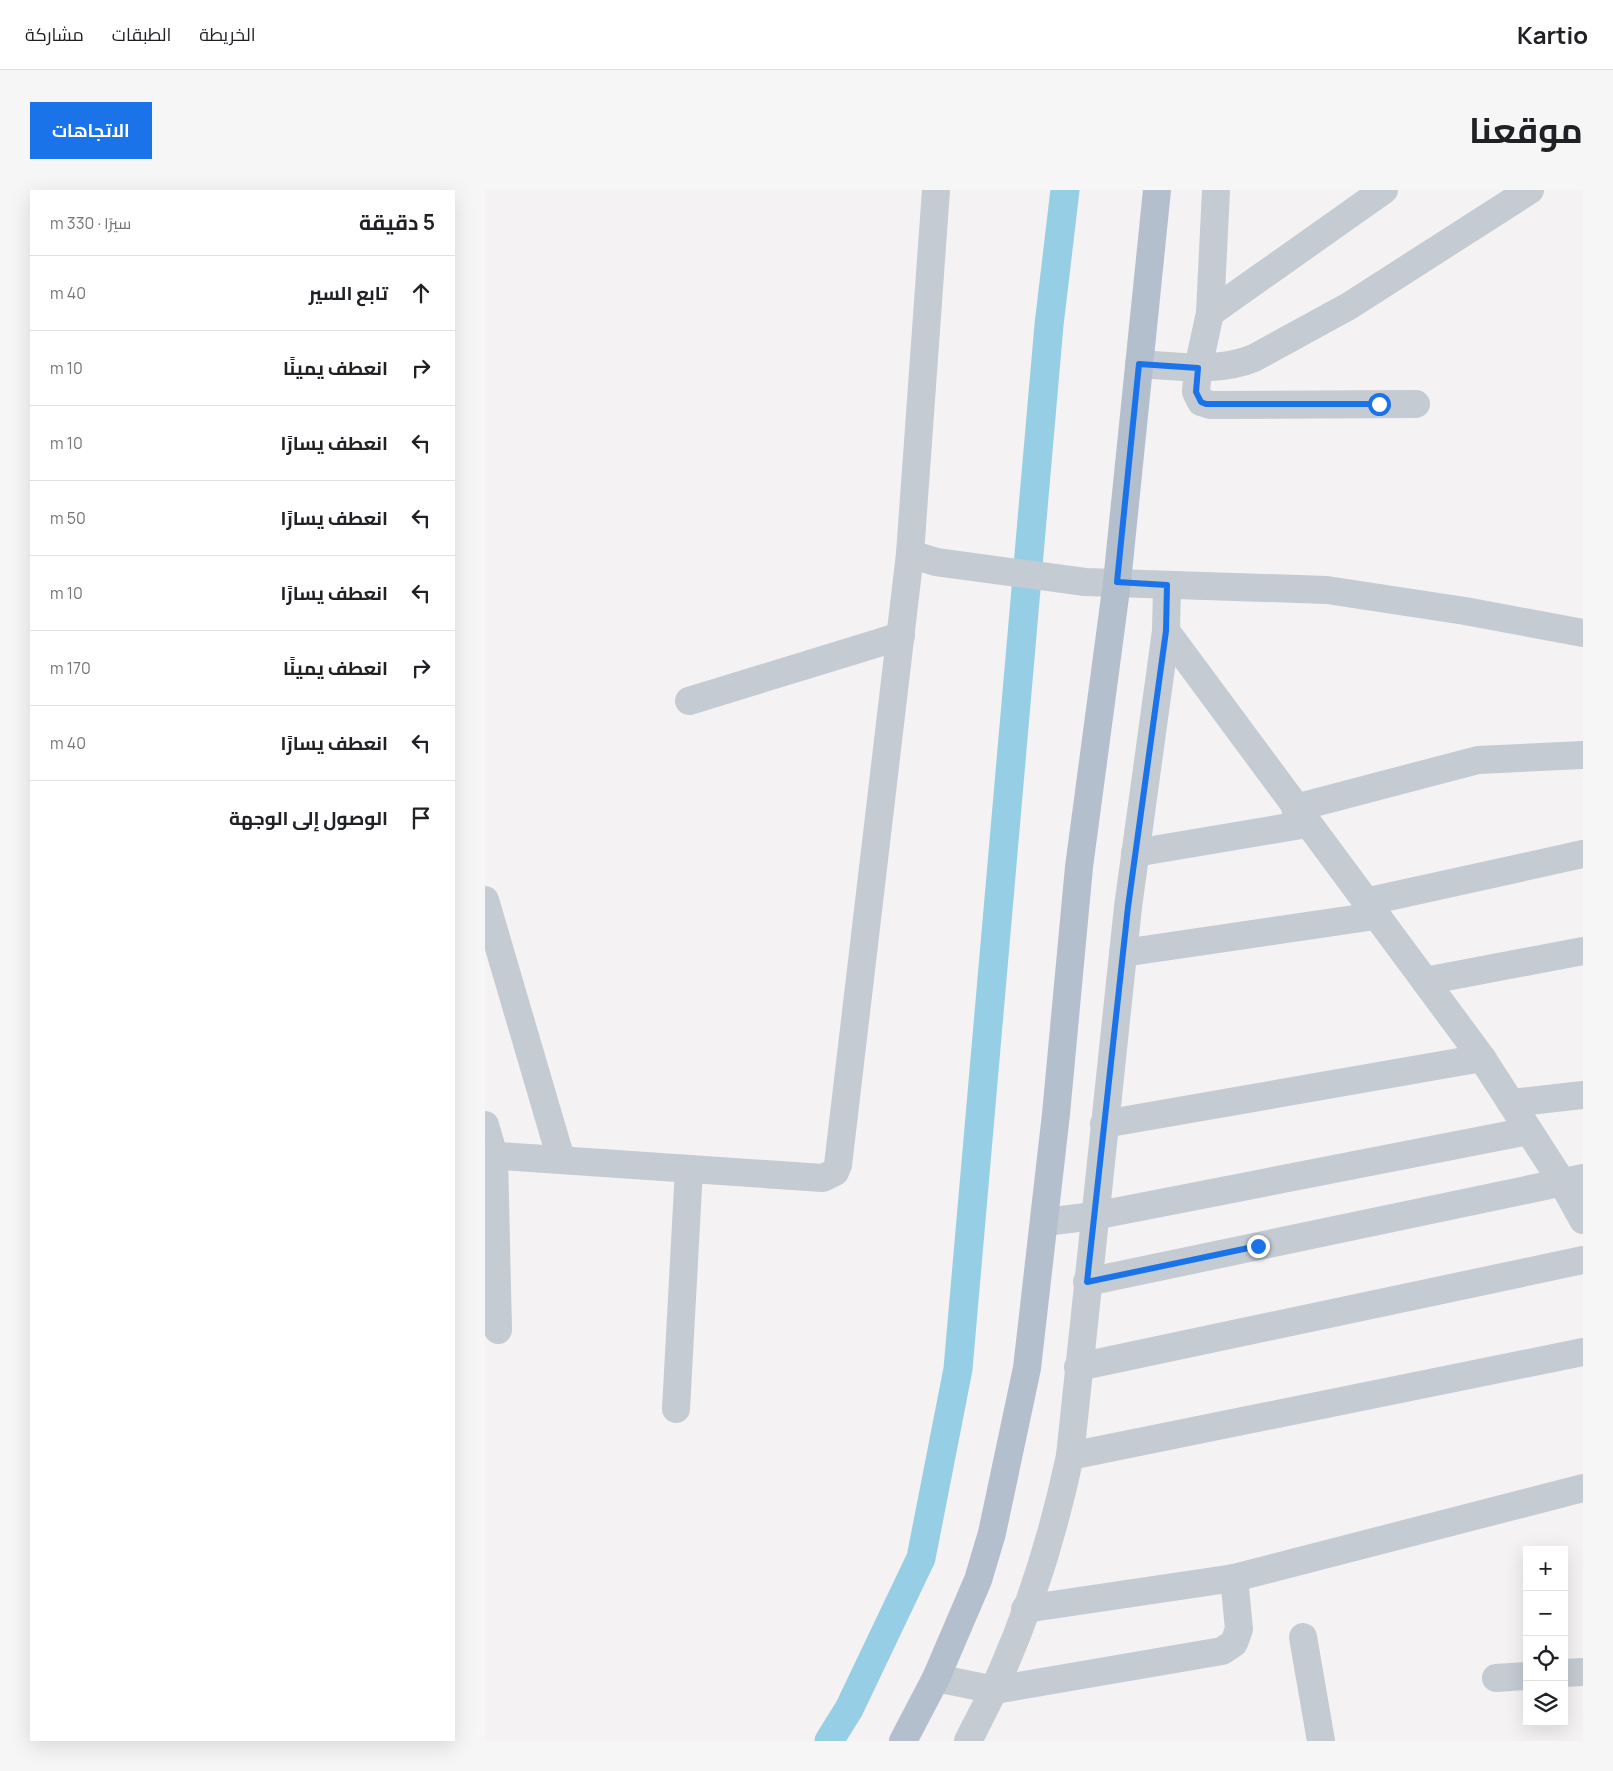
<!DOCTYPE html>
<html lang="ar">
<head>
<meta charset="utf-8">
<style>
	body { margin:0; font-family:Manrope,Cairo,sans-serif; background:#f6f6f6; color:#202124; direction:rtl }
	.controls { position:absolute; right:15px; bottom:15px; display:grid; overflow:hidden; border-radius:0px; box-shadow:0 5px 20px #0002 }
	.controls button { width:45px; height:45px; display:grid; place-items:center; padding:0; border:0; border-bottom:1px solid #e0e0e0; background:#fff; color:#202124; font:25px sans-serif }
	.stop { position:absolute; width:15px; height:15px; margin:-11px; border:4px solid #1a73e8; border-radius:50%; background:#fff }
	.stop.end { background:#1a73e8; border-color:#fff; box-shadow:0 1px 5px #0008 }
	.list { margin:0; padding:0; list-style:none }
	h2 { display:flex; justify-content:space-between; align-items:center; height:65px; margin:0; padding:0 20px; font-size:21px }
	h2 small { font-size:16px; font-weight:400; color:#757577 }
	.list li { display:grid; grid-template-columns:32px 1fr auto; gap:15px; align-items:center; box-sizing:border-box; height:75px; padding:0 20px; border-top:1px solid #e0e0e0 }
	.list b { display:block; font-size:19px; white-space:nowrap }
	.list em { font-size:16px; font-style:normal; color:#757577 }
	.icon { flex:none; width:28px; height:28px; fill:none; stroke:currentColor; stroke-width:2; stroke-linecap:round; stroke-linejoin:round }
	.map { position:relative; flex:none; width:1098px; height:1551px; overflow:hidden; direction:ltr; border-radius:0px }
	header { display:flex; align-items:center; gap:30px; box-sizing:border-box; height:70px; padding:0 25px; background:#fff; border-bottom:1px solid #e0e0e0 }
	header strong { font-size:24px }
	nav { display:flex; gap:28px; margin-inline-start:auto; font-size:18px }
	.intro { display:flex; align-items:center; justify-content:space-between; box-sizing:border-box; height:120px; padding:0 30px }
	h1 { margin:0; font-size:35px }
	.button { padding:12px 22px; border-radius:0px; background:#1a73e8; color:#fff; font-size:18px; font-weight:700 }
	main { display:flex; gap:30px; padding:0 30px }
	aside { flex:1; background:#fff; border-radius:0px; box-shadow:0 5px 20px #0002 }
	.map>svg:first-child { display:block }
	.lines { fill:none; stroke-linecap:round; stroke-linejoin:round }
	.canal { stroke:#96cee6; stroke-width:29 }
	.street { stroke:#c4cbd2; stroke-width:28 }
	.primary { stroke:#b4bfce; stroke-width:28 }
	.route { stroke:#1a73e8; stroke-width:6 }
</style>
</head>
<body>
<header>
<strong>Kartio</strong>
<nav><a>الخريطة</a><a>الطبقات</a><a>مشاركة</a></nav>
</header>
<div class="intro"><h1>موقعنا</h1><a class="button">الاتجاهات</a></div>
<main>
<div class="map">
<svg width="1098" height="1551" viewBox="0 0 1098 1551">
	<rect width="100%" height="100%" fill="#f4f2f2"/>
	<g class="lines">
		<path class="canal" d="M344,1551l20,-32 72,-151 37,-189 91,-1044 16,-135"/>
		<g class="street">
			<path d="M451,0l-26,364 26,8 149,20 242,8 138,21 118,22"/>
			<path d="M731,0l-6,123 -12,55 -2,24 5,10 10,3 205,-1"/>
			<path d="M725,123l174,-123"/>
			<path d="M654,174c38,2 79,9 115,-6l95,-52 181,-116"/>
			<path d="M682,395l-1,46 316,427 80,124 21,38"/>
			<path d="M204,511l212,-65"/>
			<path d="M810,618l183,-48 105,-5"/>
			<path d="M650,663l172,-29"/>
			<path d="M0,710l76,259"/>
			<path d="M880,712l218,-48"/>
			<path d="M638,763l252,-37"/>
			<path d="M940,791l158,-30"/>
			<path d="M1026,913l72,-8"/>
			<path d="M619,934l378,-66"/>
			<path d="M0,935l9,31 4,174"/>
			<path d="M0,965l338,23 12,-6 3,-7 72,-611"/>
			<path d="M560,1032l49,-6 435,-85"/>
			<path d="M602,1092l496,-104"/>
			<path d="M593,1177l505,-107"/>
			<path d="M191,1219l13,-240"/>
			<path d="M585,1266l513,-104"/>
			<path d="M540,1419l209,-31 349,-90"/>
			<path d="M818,1447l18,104"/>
			<path d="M1079,1483l19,-1"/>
			<path d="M451,1488l59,12 227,-39 12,-8 5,-14 -5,-51"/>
			<path d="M1011,1488l31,-2"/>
			<path d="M483,1551c48,-89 81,-186 102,-285l58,-549 38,-276"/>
		</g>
		<path class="primary" d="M418,1551l33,-63 42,-98 14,-47 35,-165 29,-254 23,-247 38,-285 40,-392"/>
	</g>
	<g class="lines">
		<path class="route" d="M773,1056l-171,36 41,-375 38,-276 1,-46 -50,-3 22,-218 59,4 -2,24 5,10 5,2h173"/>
	</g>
</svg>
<div class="controls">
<button>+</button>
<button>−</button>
<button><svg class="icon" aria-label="locate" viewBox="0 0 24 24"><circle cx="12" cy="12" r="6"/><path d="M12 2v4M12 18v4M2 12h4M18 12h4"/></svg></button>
<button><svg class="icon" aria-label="layers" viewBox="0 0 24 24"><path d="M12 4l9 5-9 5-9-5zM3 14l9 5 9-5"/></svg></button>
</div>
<div class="stop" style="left:894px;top:214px"></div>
<div class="stop end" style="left:773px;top:1056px"></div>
</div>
<aside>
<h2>5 دقيقة<small>سيرًا · 330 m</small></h2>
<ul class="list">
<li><svg class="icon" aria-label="ahead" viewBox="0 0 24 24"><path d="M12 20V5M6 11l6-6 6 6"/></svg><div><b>تابع السير</b></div><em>40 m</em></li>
<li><svg class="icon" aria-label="right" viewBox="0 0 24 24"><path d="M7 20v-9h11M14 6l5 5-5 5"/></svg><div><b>انعطف يمينًا</b></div><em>10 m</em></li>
<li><svg class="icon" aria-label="left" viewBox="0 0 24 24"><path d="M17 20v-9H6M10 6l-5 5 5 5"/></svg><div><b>انعطف يسارًا</b></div><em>10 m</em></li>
<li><svg class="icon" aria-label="left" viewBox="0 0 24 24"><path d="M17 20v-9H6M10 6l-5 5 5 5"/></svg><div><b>انعطف يسارًا</b></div><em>50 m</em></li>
<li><svg class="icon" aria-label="left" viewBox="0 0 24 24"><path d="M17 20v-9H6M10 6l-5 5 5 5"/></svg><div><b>انعطف يسارًا</b></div><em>10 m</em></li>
<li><svg class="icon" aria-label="right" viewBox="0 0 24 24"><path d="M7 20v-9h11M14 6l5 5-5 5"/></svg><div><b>انعطف يمينًا</b></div><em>170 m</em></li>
<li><svg class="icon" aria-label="left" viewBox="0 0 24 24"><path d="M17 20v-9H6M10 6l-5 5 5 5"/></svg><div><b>انعطف يسارًا</b></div><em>40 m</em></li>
<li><svg class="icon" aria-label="arrive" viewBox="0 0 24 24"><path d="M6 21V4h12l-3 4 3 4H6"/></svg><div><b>الوصول إلى الوجهة</b></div></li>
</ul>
</aside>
</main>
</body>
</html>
